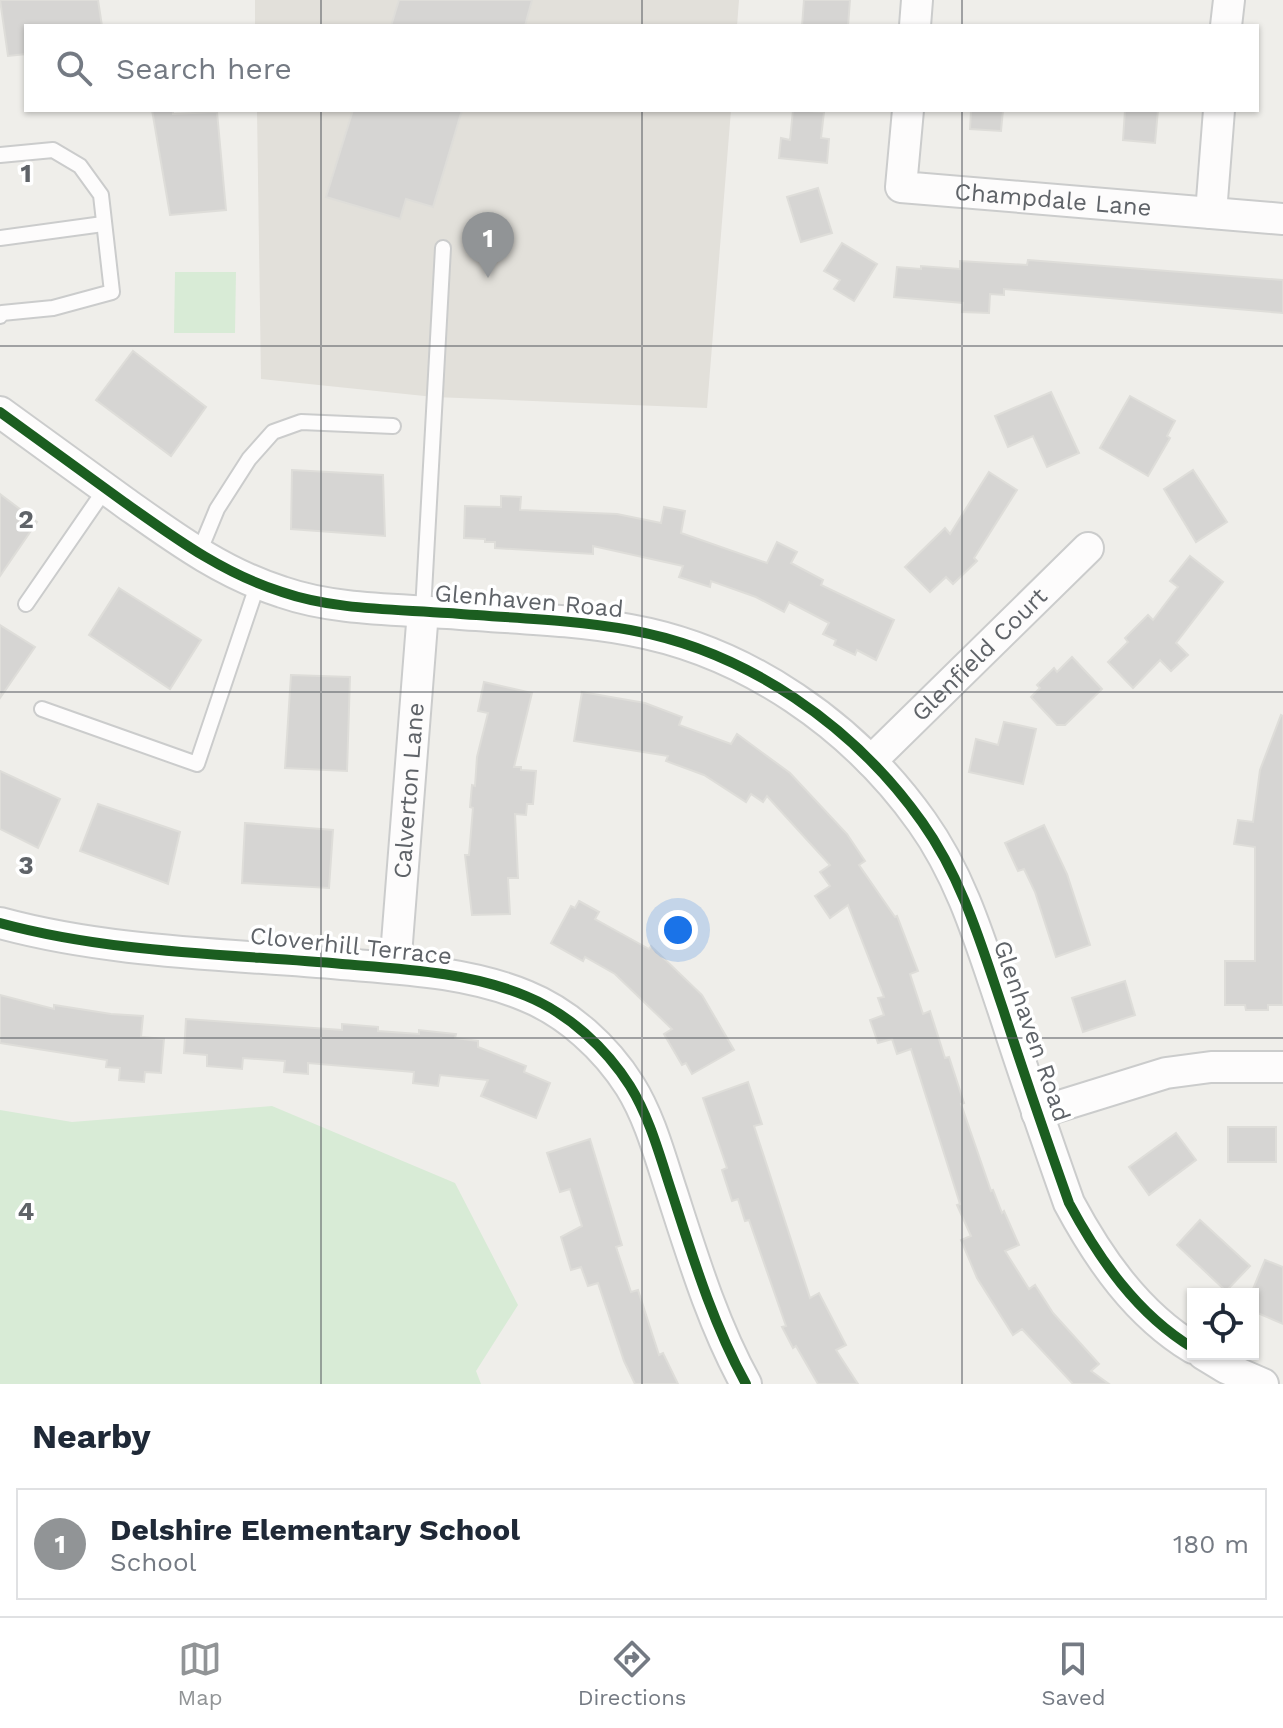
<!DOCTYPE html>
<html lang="en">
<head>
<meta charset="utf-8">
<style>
	body { margin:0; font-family:"Work Sans",sans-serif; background:#f2f2f3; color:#1f2937 }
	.controls { position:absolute; right:24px; bottom:24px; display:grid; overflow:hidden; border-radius:0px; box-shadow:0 2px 6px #0004 }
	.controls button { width:72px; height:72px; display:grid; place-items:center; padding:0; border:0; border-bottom:2px solid #e0e1e3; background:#fff; color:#1f2937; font:40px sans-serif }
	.you { position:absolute; left:678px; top:930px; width:28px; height:28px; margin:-20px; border:6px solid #fff; border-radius:50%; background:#1a73e8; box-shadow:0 0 0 12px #1a73e833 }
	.badge { display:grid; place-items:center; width:52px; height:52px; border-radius:50%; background:#919496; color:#fff; font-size:26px; font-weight:700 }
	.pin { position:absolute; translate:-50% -66px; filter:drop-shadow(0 2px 4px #0008) }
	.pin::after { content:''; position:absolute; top:42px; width:28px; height:24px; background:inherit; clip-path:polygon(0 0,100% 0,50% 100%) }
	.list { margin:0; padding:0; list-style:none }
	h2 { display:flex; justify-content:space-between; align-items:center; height:104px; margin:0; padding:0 32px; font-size:34px }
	h2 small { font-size:26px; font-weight:400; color:#747a83 }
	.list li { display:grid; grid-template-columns:52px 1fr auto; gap:24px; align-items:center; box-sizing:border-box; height:112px; margin:0 16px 16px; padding:0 16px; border:2px solid #e0e1e3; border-radius:0px }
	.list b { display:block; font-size:30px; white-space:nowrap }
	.list p { margin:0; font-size:26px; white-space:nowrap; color:#747a83 }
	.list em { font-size:26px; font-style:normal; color:#747a83 }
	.icon { flex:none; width:44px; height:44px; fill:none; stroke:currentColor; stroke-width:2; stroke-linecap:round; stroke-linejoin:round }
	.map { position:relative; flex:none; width:1283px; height:1384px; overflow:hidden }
	.search { position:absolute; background:#fff; box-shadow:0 2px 6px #0004; left:24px; right:24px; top:24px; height:88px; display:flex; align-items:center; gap:20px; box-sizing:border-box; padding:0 28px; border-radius:0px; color:#747a83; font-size:30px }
	.sheet { height:232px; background:#fff }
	nav { display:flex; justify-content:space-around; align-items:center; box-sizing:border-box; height:112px; border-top:2px solid #e0e1e3; background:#fff; font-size:22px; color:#747a83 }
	nav a { display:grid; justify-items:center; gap:4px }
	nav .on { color:#919496 }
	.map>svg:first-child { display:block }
	.education { fill:#e2e0da }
	.green { fill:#d8ebd6 }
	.building { fill:#d6d5d3; stroke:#deddd9; stroke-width:2 }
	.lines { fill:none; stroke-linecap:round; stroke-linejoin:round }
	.lane-casing { stroke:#cbcccc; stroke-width:18 }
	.street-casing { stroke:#cbcccc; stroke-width:34 }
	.lane { stroke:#fdfcfc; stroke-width:14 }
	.street { stroke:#fdfcfc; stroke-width:30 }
	.cycleway-casing { stroke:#fff; stroke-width:15 }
	.cycleway { stroke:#1b5e20; stroke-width:10 }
	.grid { fill:none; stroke:#5f6368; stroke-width:2; stroke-opacity:0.55 }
	.labels { text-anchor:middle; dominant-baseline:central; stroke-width:7; stroke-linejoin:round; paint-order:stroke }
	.street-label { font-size:24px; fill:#5f6368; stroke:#fff }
	.grid-label { font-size:26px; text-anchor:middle; font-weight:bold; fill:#5f6368; stroke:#fff; stroke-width:7; stroke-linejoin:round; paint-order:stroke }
</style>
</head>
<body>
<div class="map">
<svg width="1283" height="1384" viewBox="0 0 1283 1384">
	<rect width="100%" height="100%" fill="#efeeea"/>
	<g class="education">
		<path d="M255,0h484l-2,26h-482z"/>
		<path d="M257,110h474l-24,298 -273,-11 -173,-18z"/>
	</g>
	<g class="green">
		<path d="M175,272h61l-1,61h-61z"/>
		<path d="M272,1106l183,77 63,122 -42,66 5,13h-481v-274l72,12z"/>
	</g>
	<g class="building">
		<path d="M0,0h98l4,26h-76v28l-18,2z"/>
		<path d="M399,0h133l-7,26h-134z"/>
		<path d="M804,0h46l-2,26h-46z"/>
		<path d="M152,110h21v4l44,-2 9,98 -56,5z"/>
		<path d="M353,110h109l-29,97 -27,-8 -6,20 -74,-22z"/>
		<path d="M793,110l31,2 -3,26 8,1 -2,24 -48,-5 2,-20 9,2z"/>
		<path d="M971,110h32l-2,21 -31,-2z"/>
		<path d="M1125,110h33l-3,33 -32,-3z"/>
		<path d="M818,188l14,45 -31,9 -14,-45z"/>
		<path d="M842,243l35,21 -23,37 -20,-12 6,-9 -16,-9z"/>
		<path d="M1028,260l255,20v33l-279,-24v6l-14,-1 -1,19 -27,-1 1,-9 -69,-6 3,-30 24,2v-3l39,3v-8l67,4z"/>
		<path d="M133,351l73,56 -35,49 -75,-56z"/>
		<path d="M1051,392l28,61 -32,14 -14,-31 -25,11 -13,-31z"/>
		<path d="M1130,396l45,25 -8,15 3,2 -22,38 -48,-28z"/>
		<path d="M292,470l91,5 2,61 -94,-7z"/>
		<path d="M1193,470l34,52 -31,20 -32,-53z"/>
		<path d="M989,472l28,18 -43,68 3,3 -24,23 -7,-7 -16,15 -25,-25 40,-39 5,6z"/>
		<path d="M0,494l37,28 -37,54z"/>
		<path d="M501,496l20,1 -1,13 97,4 44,9 3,-16 21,4 -4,22 86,30 10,-21 20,10 -6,11 32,17 -2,5 73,35 -18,40 -19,-10 -2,5 -21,-10 2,-5 -13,-6 6,-11 -40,-21 -5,10 -28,-15 -45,-16 -1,6 -31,-10 4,-11 -90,-20v8l-98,-6v-6h-10v-3l-21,-1 1,-32 36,1z"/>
		<path d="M1190,556l33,26 -47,61 12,12 -17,16 -11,-11 -27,28 -25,-26 20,-20 -3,-4 23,-23 5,5 25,-33 -8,-6z"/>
		<path d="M119,588l82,52 -31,49 -81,-54z"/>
		<path d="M0,625l35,22 -35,51z"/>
		<path d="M1072,657l30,32 -37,36h-8l-26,-28 9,-9 -3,-3 17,-17 3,4z"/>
		<path d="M291,675l59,2 -3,94 -62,-3z"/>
		<path d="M484,682l48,11 -18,74h7v3l15,1 -3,33h-6l-1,11 -11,-1 3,64h-10l2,36 -38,1 -7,-60h4l4,-47 -3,-1 2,-22 3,1 2,-29 11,-44 -10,-2z"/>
		<path d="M582,692l63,11 37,14 -3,8 52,19 6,-10 53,39 57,61 18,27 -6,4 36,52 2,-1 21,55 -8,3 13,40 7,-3 15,47 4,-1 15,46 -3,1 30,87 2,-1 9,23 2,-2 15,34 -14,6 24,38 6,-4 18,28 46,51 -8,7 18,13h-36l-51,-55 -9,6 -36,-57 -16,-38 10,-4 -14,-31 3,-1 -49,-155 -14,5 -5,-15 -14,4 -8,-23 14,-5 -6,-17 6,-1 -36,-92 -18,13 -15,-22 15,-10 -10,-14 10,-7 -63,-69 -4,6 -12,-8 -5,8 -42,-27 -38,-14 2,-5 -94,-15z"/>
		<path d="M1281,715l2,1v289h-15v5h-22l-1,-5h-20v-44h30v-114l-21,-3 4,-24 15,2 7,-52z"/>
		<path d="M1004,722l32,7 -13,55 -54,-12 7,-33 22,6z"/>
		<path d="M0,771l60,28 -22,49 -38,-19z"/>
		<path d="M98,804l82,28 -12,52 -88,-33z"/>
		<path d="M245,823l88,7 -4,58 -87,-5z"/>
		<path d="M1044,825l23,49 23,71 -34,12 -21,-65 -11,-23 -6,2 -13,-28z"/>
		<path d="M579,901l20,11 -4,7 54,30 2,-3 51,49 32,55 -42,24 -6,-11 -4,2 -18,-31 8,-5 -57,-55 -30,-17 -2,4 -32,-18 20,-37 4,2z"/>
		<path d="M1125,981l10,34 -52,17 -11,-34z"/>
		<path d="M0,995l54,14v-4l57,9 32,2 -2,21 23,2 -3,34 -16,-1 -1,10 -25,-2 1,-12 -14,-1 1,-7 -107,-17z"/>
		<path d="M186,1019l156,11v-6l36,3v4l41,3v-4l37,4 -1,4 23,3v6l48,19 -2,6 26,11 -14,35 -55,-22 7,-16 -48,-5 -2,11 -25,-3 1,-11 -106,-9v11l-24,-2 1,-11 -42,-3 -1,11 -35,-3v-11l-23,-2z"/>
		<path d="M748,1082l14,42 -8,2 56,172 9,-5 27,52 -10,5 22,34h-40l-22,-38 -3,2 -11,-21 4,-1 -37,-106 -4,1 -7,-22 -6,2 -10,-31 5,-2 -24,-70z"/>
		<rect x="1228" y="1127" width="48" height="35"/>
		<path d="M1176,1133l20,27 -47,35 -20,-28z"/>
		<path d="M590,1139l32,106 -6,2 15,45 7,-2 21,65 4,-2 15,31h-43l-11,-23 -26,-78 -10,3 -7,-19 -10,3 -10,-33 21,-11 -12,-37 -10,3 -13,-39z"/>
		<path d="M1200,1220l50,46 -24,25 -49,-46z"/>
		<path d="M1265,1260l18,7v57l-30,-13v-22z"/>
	</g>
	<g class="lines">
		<g class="lane-casing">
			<g id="lane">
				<path d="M0,155l53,-5 27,16 21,29 11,97 -59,16 -51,5 -2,3"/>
				<path d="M0,238l103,-14"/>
				<path d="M198,555l19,-46 32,-50 24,-27 28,-10 92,4"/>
				<path d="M26,604l80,-116"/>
				<path d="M423,611l20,-363"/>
				<path d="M42,709l155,55 61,-181"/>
			</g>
		</g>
		<g class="street-casing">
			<g id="street">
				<path d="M915,26l2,-26"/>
				<path d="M1226,26l3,-26"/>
				<path id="s1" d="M908,110l-7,77 382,32"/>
				<path d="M1211,213l8,-103"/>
				<path d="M0,412c41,30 83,60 124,90 51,36 98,71 158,90 52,18 111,17 166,21 60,5 122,6 182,17 117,21 224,96 292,192 40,56 59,122 81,187 21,65 43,129 66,194 30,56 68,111 124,145"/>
				<path id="s2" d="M871,761l217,-213"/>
				<path d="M0,923c110,30 228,31 342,41 61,5 127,8 184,32 42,17 80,52 104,90 20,32 30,71 42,107 21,65 41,131 74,191"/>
				<path id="s3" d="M395,968l28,-357"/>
				<path d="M1037,1113l129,-40 45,-6h72"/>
				<path d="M1203,1354l23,14 37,16"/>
			</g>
		</g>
		<use href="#lane" class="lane"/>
		<use href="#street" class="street"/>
		<g class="cycleway-casing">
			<g id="cycleway">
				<path d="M0,412c41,30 83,60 124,90 51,36 98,71 158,90 52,18 111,17 166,21 60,5 122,6 182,17 117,21 224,96 292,192 40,56 59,122 81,187 21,65 43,129 66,194 30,56 68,111 124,145"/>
				<path d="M0,923c110,30 228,31 342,41 61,5 127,8 184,32 42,17 80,52 104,90 20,32 30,71 42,107 21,65 41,131 74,191"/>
			</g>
		</g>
		<use href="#cycleway" class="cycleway"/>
	</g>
	<path class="grid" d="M321,0v26M642,0v26M962,0v26M321,110v1274M642,110v1274M962,110v1274M0,346h1283M0,692h1283M0,1038h1283"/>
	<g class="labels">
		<g class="street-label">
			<text stroke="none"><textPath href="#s1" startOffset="230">Champdale Lane</textPath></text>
			<text transform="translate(529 601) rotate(5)">Glenhaven Road</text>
			<text stroke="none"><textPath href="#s2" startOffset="152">Glenfield Court</textPath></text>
			<text stroke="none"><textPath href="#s3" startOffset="178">Calverton Lane</textPath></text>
			<text transform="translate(351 946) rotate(6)">Cloverhill Terrace</text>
			<text transform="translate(1032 1031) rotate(71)">Glenhaven Road</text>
		</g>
	</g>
	<g class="grid-label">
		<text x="26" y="182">1</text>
		<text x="26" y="528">2</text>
		<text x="26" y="874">3</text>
		<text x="26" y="1220">4</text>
	</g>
</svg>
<div class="controls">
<button><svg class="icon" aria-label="locate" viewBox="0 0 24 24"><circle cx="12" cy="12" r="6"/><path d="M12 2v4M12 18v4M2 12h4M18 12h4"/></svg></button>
</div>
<div class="you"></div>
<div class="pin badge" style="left:488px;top:278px">1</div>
<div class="search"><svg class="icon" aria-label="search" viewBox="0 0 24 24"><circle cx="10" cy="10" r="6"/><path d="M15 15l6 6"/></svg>Search here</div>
</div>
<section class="sheet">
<h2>Nearby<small></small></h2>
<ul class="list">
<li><span class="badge">1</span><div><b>Delshire Elementary School</b><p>School</p></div><em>180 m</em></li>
</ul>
</section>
<nav>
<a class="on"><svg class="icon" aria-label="map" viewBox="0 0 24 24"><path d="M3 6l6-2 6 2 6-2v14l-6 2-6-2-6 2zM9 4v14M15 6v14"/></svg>Map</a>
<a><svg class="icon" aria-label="directions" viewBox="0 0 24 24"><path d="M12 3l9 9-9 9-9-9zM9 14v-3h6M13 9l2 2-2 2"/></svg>Directions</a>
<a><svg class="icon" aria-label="saved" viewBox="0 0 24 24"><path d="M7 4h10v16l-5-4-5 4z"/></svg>Saved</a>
</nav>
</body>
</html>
